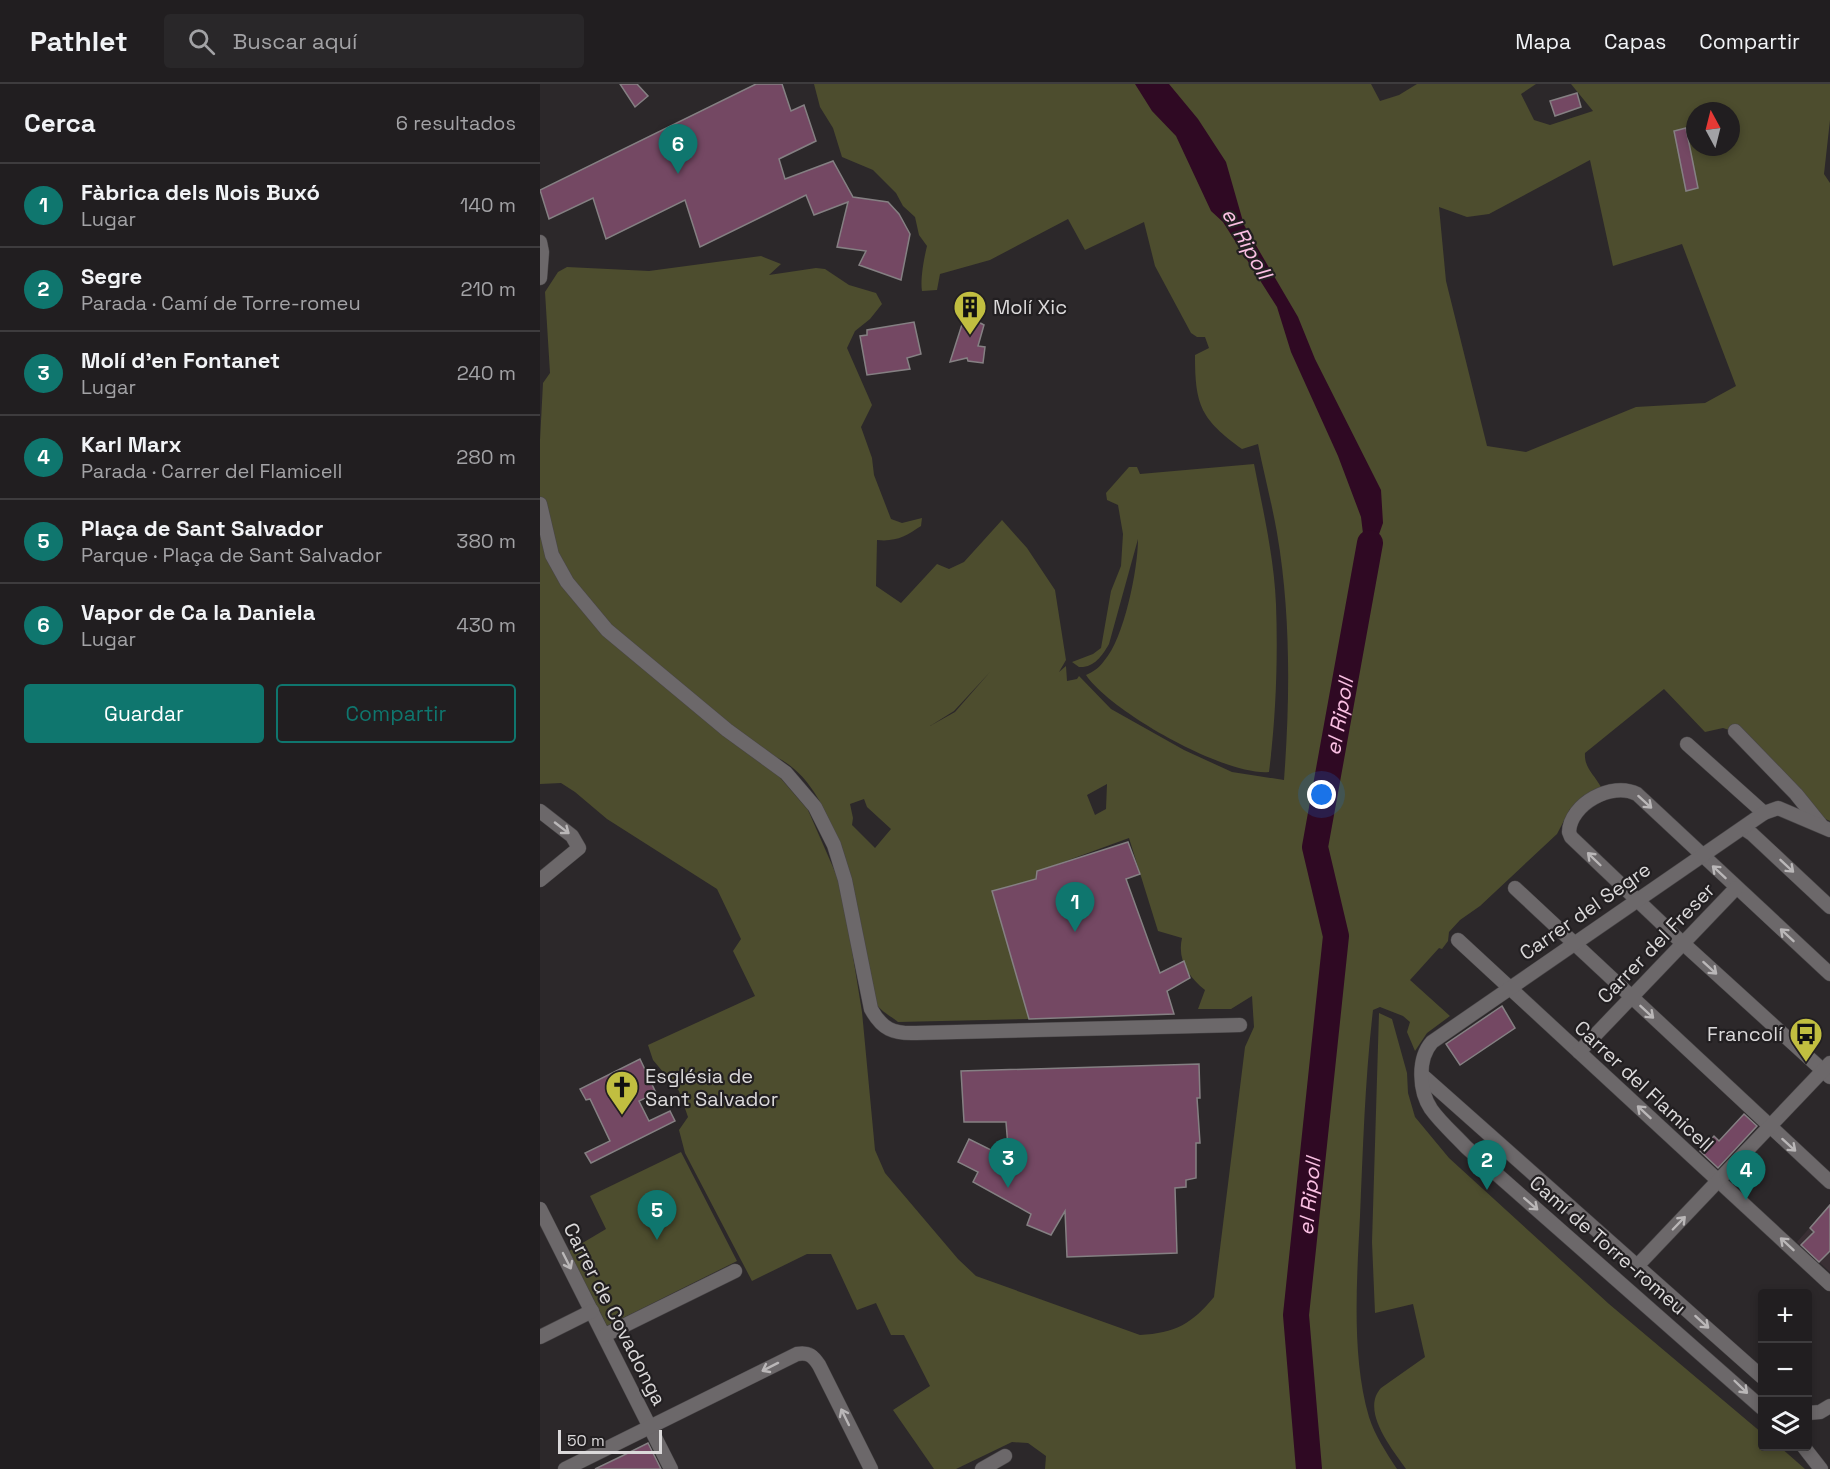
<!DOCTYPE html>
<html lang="es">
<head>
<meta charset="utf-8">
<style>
	body { margin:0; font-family:"Space Grotesk",sans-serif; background:#292729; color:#f1f3f6 }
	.controls { position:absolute; right:18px; bottom:18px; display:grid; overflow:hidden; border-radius:6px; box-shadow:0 3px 9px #0003 }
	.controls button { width:54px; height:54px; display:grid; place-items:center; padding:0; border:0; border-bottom:2px solid #3e3c3e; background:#211e20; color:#f1f3f6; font:30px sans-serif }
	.compass { position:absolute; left:1146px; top:18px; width:54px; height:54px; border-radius:50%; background:#211e20; box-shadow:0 3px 9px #0003; rotate:353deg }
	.scale { position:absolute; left:18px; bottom:15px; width:104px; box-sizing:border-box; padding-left:6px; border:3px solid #dbd9da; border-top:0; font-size:16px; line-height:21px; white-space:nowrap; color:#dbd9da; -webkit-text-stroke:4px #221f21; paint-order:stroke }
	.you { position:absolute; left:782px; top:711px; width:21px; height:21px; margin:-15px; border:4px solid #fff; border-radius:50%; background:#1a73e8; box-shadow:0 0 0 9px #1a73e833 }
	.badge { display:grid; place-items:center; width:39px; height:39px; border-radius:50%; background:#0f766e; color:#fff; font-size:20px; font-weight:700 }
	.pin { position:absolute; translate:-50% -50px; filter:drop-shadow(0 2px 3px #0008) }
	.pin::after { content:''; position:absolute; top:32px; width:21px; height:18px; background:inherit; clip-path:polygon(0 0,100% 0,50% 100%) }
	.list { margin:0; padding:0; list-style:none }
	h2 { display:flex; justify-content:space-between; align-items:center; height:78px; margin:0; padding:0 24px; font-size:26px }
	h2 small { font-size:20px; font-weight:400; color:#a2a2a5 }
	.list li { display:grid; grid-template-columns:39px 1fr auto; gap:18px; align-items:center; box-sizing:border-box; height:84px; padding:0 24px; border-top:2px solid #3e3c3e }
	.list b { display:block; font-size:22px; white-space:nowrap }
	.list p { margin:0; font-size:20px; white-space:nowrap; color:#a2a2a5 }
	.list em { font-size:20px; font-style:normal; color:#a2a2a5 }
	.actions { display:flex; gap:12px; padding:18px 24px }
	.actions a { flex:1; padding:14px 0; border:2px solid #0f766e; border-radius:6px; text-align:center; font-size:21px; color:#0f766e }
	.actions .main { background:#0f766e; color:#fff }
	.icon { flex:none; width:33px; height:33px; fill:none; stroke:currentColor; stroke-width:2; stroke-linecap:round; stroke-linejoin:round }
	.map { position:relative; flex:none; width:1290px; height:1385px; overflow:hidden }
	header { display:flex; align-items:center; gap:36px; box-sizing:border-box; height:84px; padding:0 30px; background:#211e20; border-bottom:2px solid #3e3c3e }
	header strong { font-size:28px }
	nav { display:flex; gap:33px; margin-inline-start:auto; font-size:21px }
	.search { width:420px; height:54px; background:#292729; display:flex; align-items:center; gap:15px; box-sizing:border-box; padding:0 21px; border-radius:6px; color:#a2a2a5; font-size:22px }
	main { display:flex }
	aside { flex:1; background:#211e20 }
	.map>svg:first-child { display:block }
	.built { fill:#392f34 }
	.green { fill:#4d4d2e; fill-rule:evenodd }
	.water { fill:#2f0923 }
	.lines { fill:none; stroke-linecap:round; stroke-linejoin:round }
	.river { stroke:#2f0923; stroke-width:26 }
	.building { fill:#744863; stroke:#858083; stroke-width:1.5 }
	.minor-casing { stroke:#484547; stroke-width:15 }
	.minor { stroke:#6c686a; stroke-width:14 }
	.oneway { stroke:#bab7b8 }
	.labels { text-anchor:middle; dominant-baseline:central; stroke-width:4.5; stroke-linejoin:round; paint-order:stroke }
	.poi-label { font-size:20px; fill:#dbd9da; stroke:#221f21; text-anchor:start }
	.street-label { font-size:20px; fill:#dbd9da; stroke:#221f21 }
	.water-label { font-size:21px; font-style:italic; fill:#fbc0e3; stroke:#221f21 }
</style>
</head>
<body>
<header>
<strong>Pathlet</strong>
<div class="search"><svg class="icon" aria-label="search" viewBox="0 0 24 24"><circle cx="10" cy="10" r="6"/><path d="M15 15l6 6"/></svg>Buscar aquí</div>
<nav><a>Mapa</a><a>Capas</a><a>Compartir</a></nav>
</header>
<main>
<aside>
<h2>Cerca<small>6 resultados</small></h2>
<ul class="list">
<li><span class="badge">1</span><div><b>Fàbrica dels Nois Buxó</b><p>Lugar</p></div><em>140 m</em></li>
<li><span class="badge">2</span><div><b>Segre</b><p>Parada · Camí de Torre-romeu</p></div><em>210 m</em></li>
<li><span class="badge">3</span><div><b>Molí d'en Fontanet</b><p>Lugar</p></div><em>240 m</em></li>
<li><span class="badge">4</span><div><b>Karl Marx</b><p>Parada · Carrer del Flamicell</p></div><em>280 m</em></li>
<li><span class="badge">5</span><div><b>Plaça de Sant Salvador</b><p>Parque · Plaça de Sant Salvador</p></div><em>380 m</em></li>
<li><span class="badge">6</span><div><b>Vapor de Ca la Daniela</b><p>Lugar</p></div><em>430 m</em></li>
</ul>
<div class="actions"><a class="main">Guardar</a><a>Compartir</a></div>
</aside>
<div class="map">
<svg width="1290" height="1385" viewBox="0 0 1290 1385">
	<rect width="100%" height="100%" fill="#2c282a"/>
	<path class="built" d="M1290,1121v67l-33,-30z"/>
	<g class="green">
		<path d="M274,0h557l9,17 19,-6 18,-11h119l-15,10 13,26 16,5 43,-14 -22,-27h259v36l-6,54 6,9v638l-9,-4 -76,-82 -22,-7 -18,4 -41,-43 -79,64c-1,15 9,21 16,34l-31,22 -13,25 -77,72 -20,14 -11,12 -1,9 -6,8 -3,-1 -29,32 40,36 -23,17 -12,18 -8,-19 3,-10 -7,-6 -23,-9 -7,3c-8,69 -10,137 -13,206 -3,62 -9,140 9,201 6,19 17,35 28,52h-352l1,-13 -18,-13 -16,-1 -56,27h-22l-41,-59 37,-24 -26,-51h-13l-15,-32 -19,7 -26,-56h-24l-55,27 -67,-128 -6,-23 9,-13 -9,-26 -26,-31 -5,-15 107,-49 -22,-45 8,-12 -24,-50 -110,-70 -32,-27 -14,-9 -21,1v-344l3,-57 7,-10 -5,-81 13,-20 9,-5 82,4 112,-15 20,8 -12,11 47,-7 9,1 24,16 27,8 6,11 -12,15 -15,12 -8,17 25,57 -11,22 11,31 2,17 17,44 11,4 20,-5 -1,8c-15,10 -25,16 -44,14l-1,46 25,17 36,-39 12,5 15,-7 38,-42 25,28 28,42 11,70 -7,12 7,-6 1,15 10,-2 2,-3 32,33 73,41 48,22 52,8c6,-81 7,-166 -7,-247 -5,-29 -13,-59 -19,-89l-16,5c-41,-30 -47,-43 -47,-94l14,-7 -4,-11h-8l-6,-4 -36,-67 -11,-44 -59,28 -17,-31 -78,41 -50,14 -3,16 -15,1c-2,-11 2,-33 5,-45l-8,-11 -4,-18 -12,-11 -7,-13 -23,-23 -31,-13 -9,-29 -13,-21zM1155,27h36v36h-36zM1050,76l23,106 69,-22 54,142 -31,17 -69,4 -110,45 -39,-6 -41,-165 -7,-74 28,10 22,-3zM450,588l-35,40 -25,14 24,-15zM219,669c71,7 96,141 107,198 3,16 3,40 11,54 4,6 15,12 21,17l131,-3 7,-147 93,-34 29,93 24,7c-5,21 6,39 23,52l-7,19h33l21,-13 2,31 -9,20 -31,250c-22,27 -39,36 -74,38l-164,-59 -18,-17 -73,-86 -10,-23 -13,-138 -18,-111 -8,-27 -28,-64zM567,700l-1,25 -11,6 -8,-20zM324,715l3,8 24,22 -16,19 -23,-23 1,-7 -3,-14z"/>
		<path d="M714,380c9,46 20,93 22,140 2,55 0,113 -7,168 -44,4 -158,-60 -183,-97 7,-3 13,-7 18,-14 20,-22 34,-92 34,-122l-29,105c-7,12 -15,24 -30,23l-7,-5 21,-8 8,-6 10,-57 10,-25 2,-32 -5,-29 -11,-5 -1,-7 23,-26h8l3,7z"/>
		<path d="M839,929l13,6 15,54 1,20 7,24 34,41 160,146 153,129v13l18,1 25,22h-399c-13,-19 -46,-58 -25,-81l44,-31 -12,-53 -38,9 -3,-71z"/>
		<path d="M141,1068l56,109 -130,65 -38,-75 37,-22 -16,-33z"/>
	</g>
	<path class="water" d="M595,0h34l29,35 28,43 18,63 54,92 17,42 66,131 2,33 -19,54 1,-27 -4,-33 -23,-61 -47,-104 -14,-45 -54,-85 -12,-11 -35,-75 -24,-25z"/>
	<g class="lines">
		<path class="river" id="s1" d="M769,1385l-13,-154 40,-379 -21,-89 55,-304"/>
	</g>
	<g class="building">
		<path d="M80,0h17l11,12 -13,11z"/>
		<path d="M216,0h26l9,27 13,-6 12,36 -37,18 6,20 48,-18 20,36 35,5 11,12 11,20 -9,46 -42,-15 7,-14 -29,-4 11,-45 -34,13 -8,-20 -106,52 -15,-47 -79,39 -13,-41 -44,21 -9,-29z"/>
		<path d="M1037,9l4,14 -26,9 -5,-15z"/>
		<path d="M1146,44l12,60 -12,3 -12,-60z"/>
		<path d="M425,231l19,10 -6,21 7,1 -2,16 -15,-2 -1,-3 -17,4z"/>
		<path d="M374,238l7,32 -14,4 3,11 -43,6 -7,-39 7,-1v-5z"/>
		<path d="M588,758l12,32 -14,5 34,94 24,-12 6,17 -23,13 7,23 -145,5 -37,-128 44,-12 1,-8z"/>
		<path d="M962,922l13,22 -55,37 -14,-21z"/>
		<path d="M100,975l16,34 -17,8 10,20 21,-10 5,10 -84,42 -6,-10 25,-12 -20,-42 -4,1 -6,-11z"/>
		<path d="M659,980l1,34h-3l3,45h-4v35l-10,2v7l-11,1 2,65 -110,4 -2,-46 -14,24 -24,-10 4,-11 -58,-32 5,-10 -20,-10 11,-23 40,20 -3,-37h-42l-3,-51z"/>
		<path d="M1204,1030l13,12 -39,42 -18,-17 14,-15 5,5z"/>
		<path d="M1290,1121v46l-11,11 -18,-17 13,-13 -4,-4z"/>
		<path d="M108,1359l13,26h-66l27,-13z"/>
	</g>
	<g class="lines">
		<g class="minor-casing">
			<g id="minor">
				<path d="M0,158l2,10 -2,26"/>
				<path d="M0,420l12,51 15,27 40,48 120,100 59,43 29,34 19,38 11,35 26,129c11,20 22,25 45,24l324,-8"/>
				<path d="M1195,647l61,63 25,31"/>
				<path d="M1147,660l77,69"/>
				<path d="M0,727l32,25 7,12 -39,32"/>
				<path d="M1203,744l9,6 78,73"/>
				<path d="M975,804l315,294"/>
				<path d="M918,856l372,344"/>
				<path d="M1290,890l-193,-180c-25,-13 -67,10 -68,38l2,5 104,99 155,141"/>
				<path d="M1039,968l157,-164"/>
				<path d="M882,991l340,302"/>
				<path d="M0,1125l131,260"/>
				<path d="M1098,1181l192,-202"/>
				<path d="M65,1251l130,-64"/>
				<path d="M0,1253l52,-26"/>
				<path d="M1222,1324l-296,-261c-11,-12 -25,-24 -35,-38 -12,-18 -14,-50 1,-67l332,-229 14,-5 52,22"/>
				<path d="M1268,1329l12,-1 10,-6"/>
				<path d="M1263,1362l18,23"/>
				<path d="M25,1385l232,-115c12,-2 16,2 22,11l52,104"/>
				<path d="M442,1385l23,-13"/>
			</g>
		</g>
		<use href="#minor" class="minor"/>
	</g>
	<defs><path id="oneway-shaft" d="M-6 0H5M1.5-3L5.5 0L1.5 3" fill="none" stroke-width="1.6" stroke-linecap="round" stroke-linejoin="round" transform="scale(1.5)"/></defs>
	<g class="oneway">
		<use href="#oneway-shaft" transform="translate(1105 718) rotate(42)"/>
		<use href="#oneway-shaft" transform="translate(22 744) rotate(38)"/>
		<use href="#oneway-shaft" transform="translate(1054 775) rotate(-136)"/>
		<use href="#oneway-shaft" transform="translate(1247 782) rotate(43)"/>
		<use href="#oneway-shaft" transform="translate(1179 788) rotate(-137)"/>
		<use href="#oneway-shaft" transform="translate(1247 851) rotate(-137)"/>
		<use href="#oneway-shaft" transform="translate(1170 884) rotate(42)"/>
		<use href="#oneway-shaft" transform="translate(1107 928) rotate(43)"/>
		<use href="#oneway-shaft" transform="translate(1104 1028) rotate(-137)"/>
		<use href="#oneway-shaft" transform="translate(1249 1061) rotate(42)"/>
		<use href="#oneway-shaft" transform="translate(991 1120) rotate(41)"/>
		<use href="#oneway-shaft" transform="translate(1139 1139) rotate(-46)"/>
		<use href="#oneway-shaft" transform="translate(1247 1160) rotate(-137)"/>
		<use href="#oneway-shaft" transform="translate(27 1177) rotate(63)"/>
		<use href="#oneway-shaft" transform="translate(1162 1238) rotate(42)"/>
		<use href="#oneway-shaft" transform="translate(230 1283) rotate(153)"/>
		<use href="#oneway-shaft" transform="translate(1201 1303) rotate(44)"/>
		<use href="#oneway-shaft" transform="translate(305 1333) rotate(-116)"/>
	</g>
	<defs>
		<g id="building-pin" transform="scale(1.725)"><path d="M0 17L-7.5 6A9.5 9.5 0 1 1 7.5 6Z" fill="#c1be40" stroke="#221f21"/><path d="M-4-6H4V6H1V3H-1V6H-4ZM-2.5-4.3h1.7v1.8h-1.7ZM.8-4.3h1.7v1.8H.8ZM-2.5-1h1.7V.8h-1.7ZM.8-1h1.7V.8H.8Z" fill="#111"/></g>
		<g id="bus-pin" transform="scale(1.725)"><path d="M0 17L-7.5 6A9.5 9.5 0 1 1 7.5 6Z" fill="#c1be40" stroke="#221f21"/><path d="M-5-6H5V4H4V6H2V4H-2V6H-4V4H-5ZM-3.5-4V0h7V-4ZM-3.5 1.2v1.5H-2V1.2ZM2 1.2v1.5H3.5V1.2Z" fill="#111"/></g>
		<g id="church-pin" transform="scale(1.725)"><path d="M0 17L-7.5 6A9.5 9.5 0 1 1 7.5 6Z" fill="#c1be40" stroke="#221f21"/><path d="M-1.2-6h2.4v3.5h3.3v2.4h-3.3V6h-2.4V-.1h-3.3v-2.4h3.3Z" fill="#111"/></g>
	</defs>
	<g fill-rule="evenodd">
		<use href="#building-pin" x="430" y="223"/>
		<use href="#bus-pin" x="1266" y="950"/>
		<use href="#church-pin" x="82" y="1003"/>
	</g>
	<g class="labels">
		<g class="poi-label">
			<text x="453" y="223">Molí Xic</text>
			<text x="1243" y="950" text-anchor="end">Francolí</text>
			<text x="105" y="992">Església de<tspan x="105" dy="23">Sant Salvador</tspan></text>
		</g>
		<g class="street-label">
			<text transform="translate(1045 827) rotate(-35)">Carrer del Segre</text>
			<text transform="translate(1116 859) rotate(-46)">Carrer del Freser</text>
			<text transform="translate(1104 1002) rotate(43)">Carrer del Flamicell</text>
			<text transform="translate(1068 1161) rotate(41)">Camí de Torre-romeu</text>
			<text transform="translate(75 1230) rotate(63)">Carrer de Covadonga</text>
		</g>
		<g class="water-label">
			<text transform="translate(707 159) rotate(60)">el Ripoll</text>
			<text stroke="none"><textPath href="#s1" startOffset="760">el Ripoll</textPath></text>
			<text stroke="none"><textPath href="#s1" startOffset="274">el Ripoll</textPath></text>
		</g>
	</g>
</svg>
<div class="controls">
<button>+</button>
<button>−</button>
<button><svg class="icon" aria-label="layers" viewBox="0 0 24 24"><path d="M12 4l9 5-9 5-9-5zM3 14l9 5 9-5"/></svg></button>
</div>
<svg class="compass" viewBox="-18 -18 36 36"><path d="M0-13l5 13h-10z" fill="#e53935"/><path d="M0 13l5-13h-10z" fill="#a2a2a5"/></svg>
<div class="scale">50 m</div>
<div class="you"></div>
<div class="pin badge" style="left:535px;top:848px">1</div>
<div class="pin badge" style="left:947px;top:1106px">2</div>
<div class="pin badge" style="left:468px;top:1104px">3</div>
<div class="pin badge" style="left:1206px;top:1116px">4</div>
<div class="pin badge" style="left:117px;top:1156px">5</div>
<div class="pin badge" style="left:138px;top:90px">6</div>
</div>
</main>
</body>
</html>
